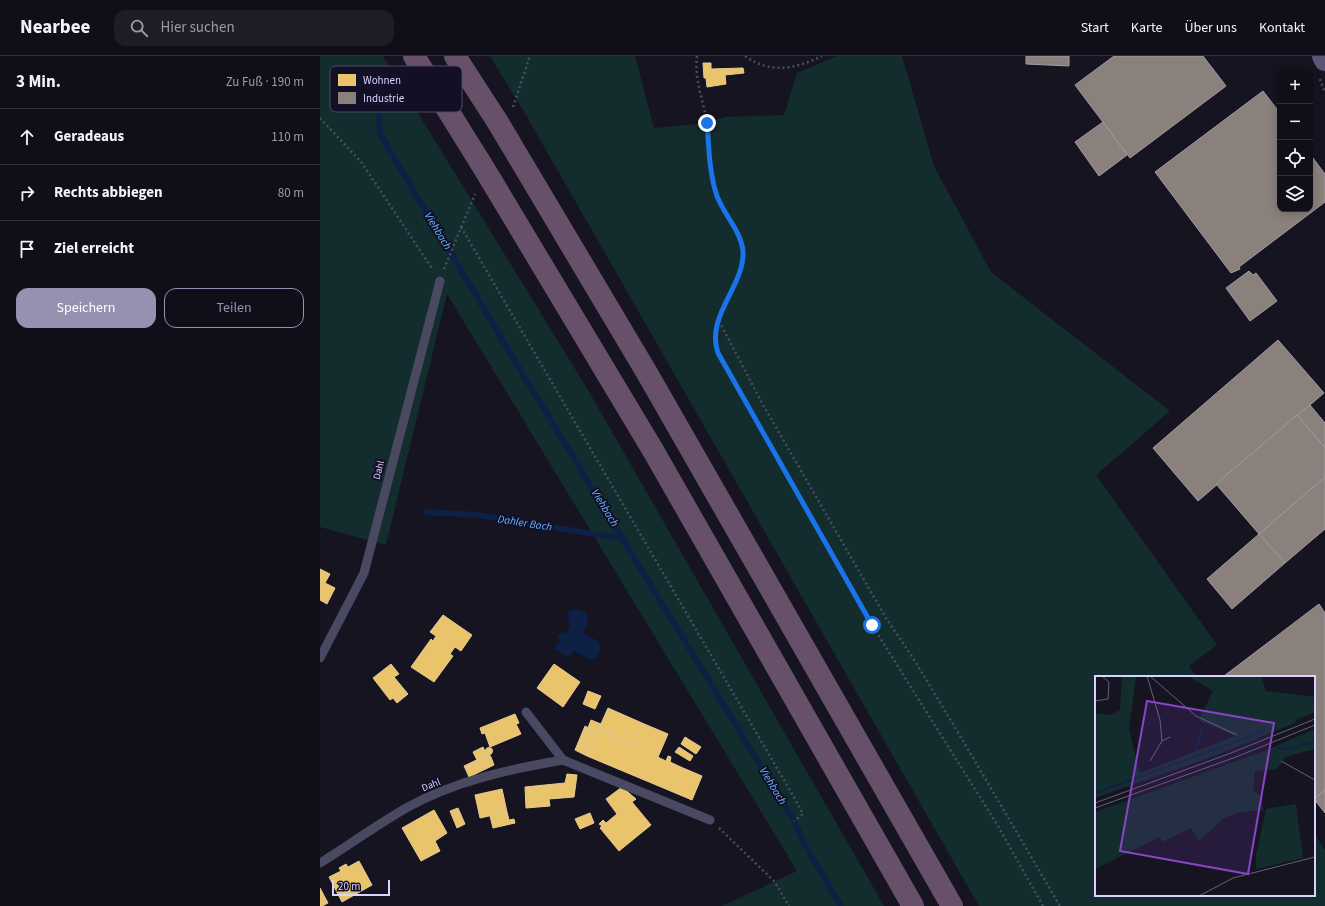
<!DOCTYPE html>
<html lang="de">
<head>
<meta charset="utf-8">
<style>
	body { margin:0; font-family:"Source Sans 3",sans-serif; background:#1e1d26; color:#f1f3f6 }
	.controls { position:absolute; right:12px; top:12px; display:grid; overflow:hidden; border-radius:8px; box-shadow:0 2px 10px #0003 }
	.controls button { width:36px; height:36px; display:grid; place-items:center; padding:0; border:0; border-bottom:1px solid #302f38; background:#100f19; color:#f1f3f6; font:20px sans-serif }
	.scale { position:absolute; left:12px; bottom:10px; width:58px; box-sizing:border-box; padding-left:4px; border:2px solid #d9d4ff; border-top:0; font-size:11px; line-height:14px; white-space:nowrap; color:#d9d4ff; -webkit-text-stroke:3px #130f26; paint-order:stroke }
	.stop { position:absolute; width:12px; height:12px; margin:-9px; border:3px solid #1a73e8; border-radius:50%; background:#fff }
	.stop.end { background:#1a73e8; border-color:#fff; box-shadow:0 1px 4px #0008 }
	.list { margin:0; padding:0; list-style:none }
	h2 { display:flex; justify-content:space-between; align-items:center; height:52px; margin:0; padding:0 16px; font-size:17px }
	h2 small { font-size:13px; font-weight:400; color:#9c9ca2 }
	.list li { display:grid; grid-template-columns:26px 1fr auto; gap:12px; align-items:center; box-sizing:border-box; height:56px; padding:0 16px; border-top:1px solid #302f38 }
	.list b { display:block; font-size:15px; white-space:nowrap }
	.list em { font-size:13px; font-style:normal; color:#9c9ca2 }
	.actions { display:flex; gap:8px; padding:12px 16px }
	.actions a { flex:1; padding:9px 0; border:1px solid #9591b1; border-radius:12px; text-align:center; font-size:14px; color:#9591b1 }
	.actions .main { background:#9591b1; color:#fff }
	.icon { flex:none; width:22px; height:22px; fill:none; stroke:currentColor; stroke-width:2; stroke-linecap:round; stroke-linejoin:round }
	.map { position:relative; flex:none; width:1005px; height:850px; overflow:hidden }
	header { display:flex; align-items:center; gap:24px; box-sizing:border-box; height:56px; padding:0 20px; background:#100f19; border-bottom:1px solid #302f38 }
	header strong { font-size:19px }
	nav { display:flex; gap:22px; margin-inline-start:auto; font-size:14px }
	.search { width:280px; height:36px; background:#1e1d26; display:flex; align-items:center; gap:10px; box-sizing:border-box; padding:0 14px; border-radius:12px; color:#9c9ca2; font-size:15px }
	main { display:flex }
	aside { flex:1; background:#100f19 }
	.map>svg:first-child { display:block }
	.green { fill:#132c2d }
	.water { fill:#0d2144 }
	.homes { fill:#e9c46a; stroke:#e4c997 }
	.industry { fill:#8a817c; stroke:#a29aa3 }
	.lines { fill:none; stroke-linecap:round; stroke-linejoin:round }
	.stream { stroke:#0d2144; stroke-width:6 }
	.path { stroke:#44505f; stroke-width:2.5; stroke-dasharray:2 3; stroke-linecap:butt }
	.lane { stroke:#4a4962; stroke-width:9 }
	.secondary { stroke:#575674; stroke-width:22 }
	.highway { stroke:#67516a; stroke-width:22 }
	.highway-bridge { stroke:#67516a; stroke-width:22 }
	.route { stroke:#1a73e8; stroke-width:5 }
	.labels { text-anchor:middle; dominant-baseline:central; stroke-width:4; stroke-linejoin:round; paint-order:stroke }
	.street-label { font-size:10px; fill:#d9d4ff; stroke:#130f26 }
	.water-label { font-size:11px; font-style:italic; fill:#62b6ff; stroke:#130f26 }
	.inset-river { fill:none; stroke:#0d2144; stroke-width:2 }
	.inset-road { fill:none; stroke:#64617a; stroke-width:1 }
	.view { fill:#8945c9; fill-opacity:0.15; stroke:#8945c9; stroke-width:2 }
	.inset-edge { fill:none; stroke:#d9d4ff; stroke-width:2 }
	.key { fill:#130f26; stroke:#4e4a67; stroke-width:1 }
	.key-label { font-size:11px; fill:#d9d4ff }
</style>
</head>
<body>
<header>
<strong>Nearbee</strong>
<div class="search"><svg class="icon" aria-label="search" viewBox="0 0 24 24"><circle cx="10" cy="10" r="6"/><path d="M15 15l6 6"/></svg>Hier suchen</div>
<nav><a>Start</a><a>Karte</a><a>Über uns</a><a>Kontakt</a></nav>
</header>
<main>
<aside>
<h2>3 Min.<small>Zu Fuß · 190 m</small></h2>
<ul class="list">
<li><svg class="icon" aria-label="ahead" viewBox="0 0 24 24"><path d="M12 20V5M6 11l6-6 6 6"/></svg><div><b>Geradeaus</b></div><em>110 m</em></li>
<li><svg class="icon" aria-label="right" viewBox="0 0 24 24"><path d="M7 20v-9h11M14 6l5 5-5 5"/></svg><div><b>Rechts abbiegen</b></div><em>80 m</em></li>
<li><svg class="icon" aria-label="arrive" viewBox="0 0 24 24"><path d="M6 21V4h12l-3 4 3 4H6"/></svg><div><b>Ziel erreicht</b></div></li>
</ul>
<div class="actions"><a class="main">Speichern</a><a>Teilen</a></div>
</aside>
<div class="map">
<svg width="1005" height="850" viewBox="0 0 1005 850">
	<rect width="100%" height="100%" fill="#161421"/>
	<g class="green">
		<path d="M0,0h63l205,334 296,516h-162l75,-35 -350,-577 -61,251 -66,-18z"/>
		<path d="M170,0h145l19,72 53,-5 18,-6 59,-2 13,-42 40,-17h65l32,110 57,106 179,139 -74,64 121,170 -28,21 8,11h-101v218h218v-62l11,17v56h-346l-456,-796z"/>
	</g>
	<path class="water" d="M255,553l11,4 2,9 -5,11 15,8 3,5c-3,22 -16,12 -27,4l-6,8 -14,-10 6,-7 -3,-4 4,-5 4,2 5,-6 -3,-14 3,-4z"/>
	<g class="homes">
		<path d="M383,7h8v6l32,-1 1,5 -19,2 1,9 -19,3 -1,-9h-2z"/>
		<path d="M0,513l10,5 -5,9 10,5 -8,16 -7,-4z"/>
		<path d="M123,559l29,20 -11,16 -6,-4 -5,7 3,2 -19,26 -23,-15 20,-28 2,2 3,-5 -6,-4z"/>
		<path d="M71,608l8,10 -5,3 14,17 -11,9 -4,-5 -3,2 -17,-22z"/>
		<path d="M234,608l26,18 -17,25 -26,-19z"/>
		<path d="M268,635l13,5 -6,13 -12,-5z"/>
		<path d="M288,652l34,15 -10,22 -24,-11 1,-3 -9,-5z"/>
		<path d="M195,658l4,9 -3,1 5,10 -31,13 -5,-14 -3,1 -2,-6z"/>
		<path d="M271,664l10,4 -5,11 -9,-5z"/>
		<path d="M322,667l26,11 -10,23 -26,-12z"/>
		<path d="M265,670l2,1 -7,17 10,5 -3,7 -12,-6z"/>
		<path d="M280,670l9,5 -1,3 -10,-5z"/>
		<path d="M267,671v3l9,5 -6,14 -10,-5z"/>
		<path d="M278,673l68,32 2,-5 3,1 -1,5 13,6 -10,24 -86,-36z"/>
		<path d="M365,681l16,10 -5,7 -15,-10z"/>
		<path d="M163,691l4,8 -10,5 -4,-8z"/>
		<path d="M359,691l14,9 -3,5 -15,-9z"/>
		<circle cx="169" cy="695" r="3.5"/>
		<path d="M169,698l2,3 -26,11 -1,-2z"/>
		<path d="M171,701l3,8 -25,12 -4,-9z"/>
		<path d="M363,712l19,8 -10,24 -19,-8z"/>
		<path d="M247,718l10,1 -3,22 -25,2 1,7 -24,2 -1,-21 40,-4z"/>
		<path d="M302,731l14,12 -4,3 19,23 -32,26 -19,-23 2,-2 -3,-2 4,-4 3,3 11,-9 -11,-15z"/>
		<path d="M182,733l5,23 -27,6 -5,-23z"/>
		<path d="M138,752l7,16 -8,4 -7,-17z"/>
		<path d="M114,754l13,23 -12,8 5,10 -19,10 -19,-33z"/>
		<path d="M187,756l2,8 5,-1 1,4 -22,5 -3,-12z"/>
		<path d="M270,757l4,10 -14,6 -5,-10z"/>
		<path d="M39,805l13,24 -30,17 -13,-25 12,-6 -2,-3 7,-4 2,3z"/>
		<path d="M0,832l8,15 -6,3h-2z"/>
	</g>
	<g class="industry">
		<path d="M706,0h43v10l-43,-2z"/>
		<path d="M794,0h89l23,30 -96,72 -55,-73z"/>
		<path d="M943,35l17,22v96h30v-55l15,20v28l-86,65 1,2 -9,4 -76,-101z"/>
		<path d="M783,66l24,33 -28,21 -24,-34z"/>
		<path d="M929,215l4,4 3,-2 21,28 -27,20 -24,-33z"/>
		<path d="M958,284l46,53 -126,108 -45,-53z"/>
		<path d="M990,349l15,18v25l-28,-33z"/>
		<path d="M977,359l28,33v29l-66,57 -43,-50z"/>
		<path d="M1005,421v52l-40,34 -26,-29z"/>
		<path d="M939,478l26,29 -53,46 -25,-30z"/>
		<path d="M999,548l6,9v177l-10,8 -1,-121 -90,-1z"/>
		<path d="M1005,734v23l-11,-14z"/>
	</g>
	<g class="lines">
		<g class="stream">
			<path d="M59,53l1,25 142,239 272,448 11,24 36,61"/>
			<path d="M106,456l53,3 145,24"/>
		</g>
		<g class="path">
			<path d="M377,0c-3,22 6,44 10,66 4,25 2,52 11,75 7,18 24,35 25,55 1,36 -37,65 -25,101l154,272 126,201 45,80"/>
			<path d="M425,0c25,18 51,13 77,0"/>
			<path d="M1000,23l5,14"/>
			<path d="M193,51l17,-51"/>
			<path d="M0,62l42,45 71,107"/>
			<path d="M141,171l334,572 8,15 -9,7"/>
			<path d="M124,213l31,-75"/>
			<path d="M399,265l43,82 124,215 27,40 43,71 104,177"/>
			<path d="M399,772l56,54 14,24"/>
		</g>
		<g class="lane">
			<path d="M0,602l44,-85 76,-292"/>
			<path d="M206,656l37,48 147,60"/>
			<path d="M0,807c29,-18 58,-39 88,-56 47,-26 102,-38 155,-47"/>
		</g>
		<path class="secondary" d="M1003,0l2,4"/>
		<g class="highway">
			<path d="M94,0l66,106"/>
			<path d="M135,0l42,65"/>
			<path d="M189,85l138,232 305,533"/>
			<path d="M171,124l163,272 259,454"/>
		</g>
		<g class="highway-bridge">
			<path d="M177,65l12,20"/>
			<path d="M160,106l11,18"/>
		</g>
	</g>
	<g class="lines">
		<path class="route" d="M387,67c2,24 2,50 10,73 7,19 24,35 26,55 2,35 -38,65 -25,102l154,272"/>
	</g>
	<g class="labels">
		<g class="street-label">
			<text transform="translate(59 414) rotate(-76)">Dahl</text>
			<text transform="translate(111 729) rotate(-22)">Dahl</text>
		</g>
		<g class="water-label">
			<text transform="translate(118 175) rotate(59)">Viehbach</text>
			<text transform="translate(285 452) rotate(59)">Viehbach</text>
			<text transform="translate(205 467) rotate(9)">Dahler Bach</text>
			<text transform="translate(453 730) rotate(59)">Viehbach</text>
		</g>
	</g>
	<g transform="translate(775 620)">
		<rect width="220" height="220" fill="#161421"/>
		<path d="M27,0l14,1 -7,52 11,44 95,-37 -36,-16 14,-29 -25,-15h73l5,15 49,6v15l-17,7 -3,4 -78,32 -122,43v-85l15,2 10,-5zM220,53v20l-30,8 -8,12 -22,2 -2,20 6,3 5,16 -23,2 -17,6 -25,23 -8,-13 -29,14 -2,-5 -65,32v-57l169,-61zM201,128l7,54 -47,11v-14l10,-46z" fill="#132c2d"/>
		<path class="inset-river" d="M182,72l11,1 27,-7M99,79l9,-28M0,117l170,-62"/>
		<path class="inset-road" d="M52,0l13,44 2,21M55,0l46,40 41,19M0,25l13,-2 1,-17 -7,-6M55,85l12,-20 8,-4M186,85l34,19M0,127l136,-50 84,-34M0,132l141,-51 79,-32M104,220l34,-18 82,-21"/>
		<path class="view" d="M52,25l127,22 -26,151 -128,-23z"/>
		<rect width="220" height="220" class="inset-edge"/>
	</g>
	<rect x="10" y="10" width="132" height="46" rx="6" class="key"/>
	<rect x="18" y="18" width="18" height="12" fill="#e9c46a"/>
	<rect x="18" y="36" width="18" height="12" fill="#8a817c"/>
	<g class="key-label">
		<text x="43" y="28">Wohnen</text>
		<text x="43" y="46">Industrie</text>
	</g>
</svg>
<div class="controls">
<button>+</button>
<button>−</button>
<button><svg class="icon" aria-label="locate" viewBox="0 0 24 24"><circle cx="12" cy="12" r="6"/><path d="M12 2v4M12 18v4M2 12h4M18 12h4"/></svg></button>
<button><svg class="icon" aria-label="layers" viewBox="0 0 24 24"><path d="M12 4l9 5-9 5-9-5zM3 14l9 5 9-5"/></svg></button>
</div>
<div class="scale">20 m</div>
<div class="stop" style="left:552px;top:569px"></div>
<div class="stop end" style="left:387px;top:67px"></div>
</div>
</main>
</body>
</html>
